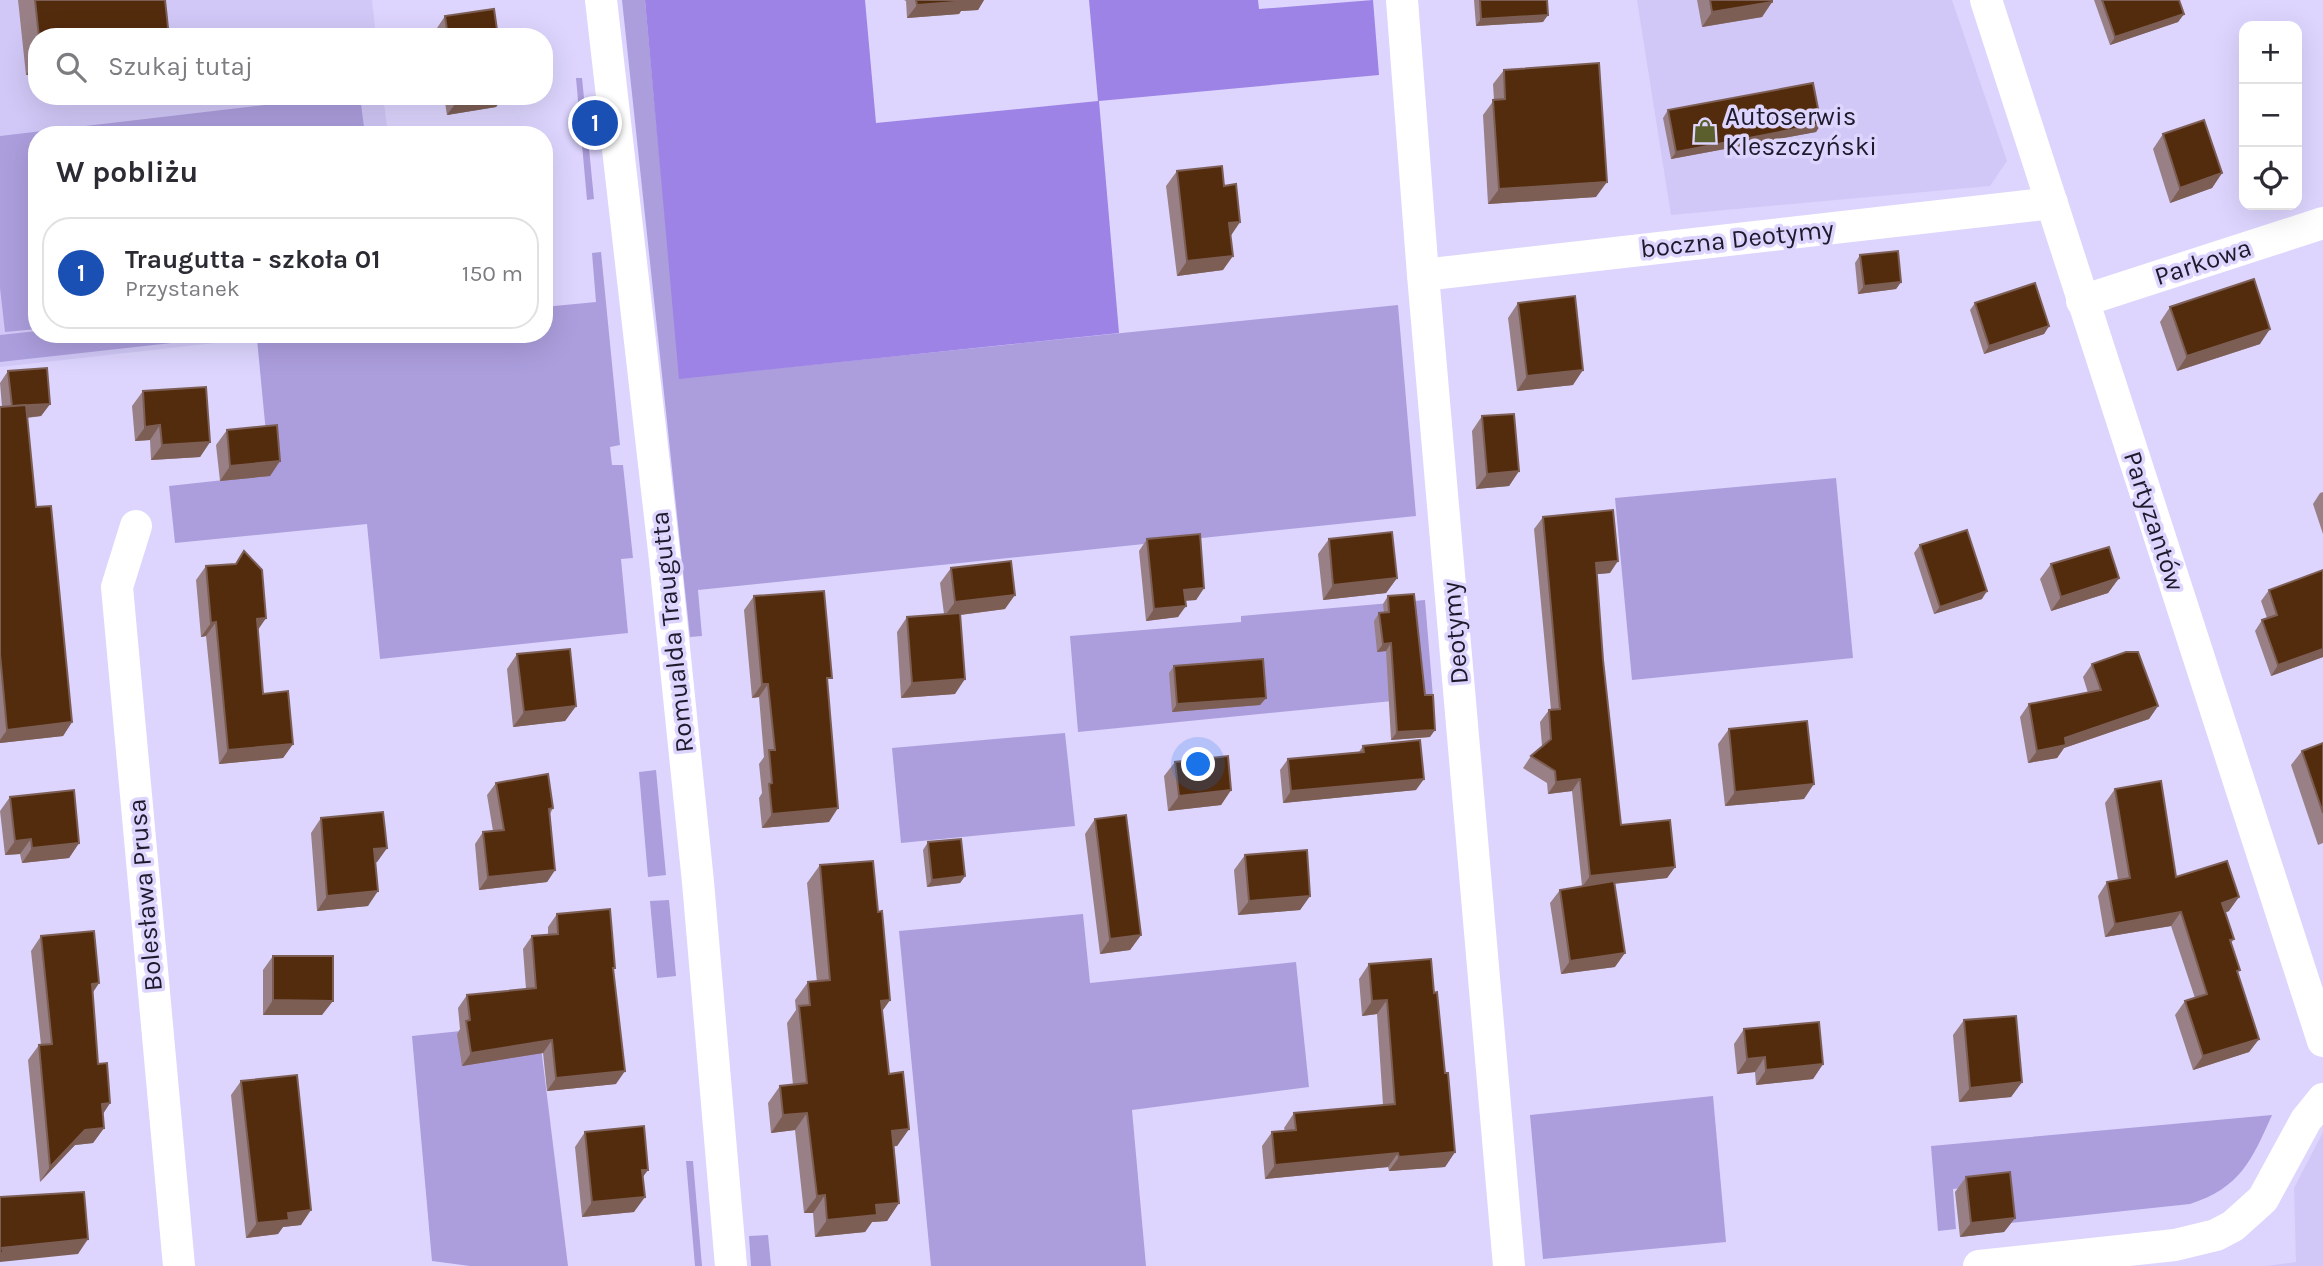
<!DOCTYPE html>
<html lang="pl">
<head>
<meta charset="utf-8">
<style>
	body { margin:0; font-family:Karla,sans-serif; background:#f7f7f7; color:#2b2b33 }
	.controls { position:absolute; right:21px; top:21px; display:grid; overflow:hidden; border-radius:14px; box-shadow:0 7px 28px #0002 }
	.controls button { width:63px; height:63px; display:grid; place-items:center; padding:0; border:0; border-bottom:2px solid #e1e1e2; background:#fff; color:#2b2b33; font:35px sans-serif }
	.you { position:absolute; left:1199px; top:765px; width:24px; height:24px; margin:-18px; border:5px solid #fff; border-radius:50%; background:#1a73e8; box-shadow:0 0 0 10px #1a73e833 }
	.badge { display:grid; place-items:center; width:46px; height:46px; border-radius:50%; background:#111827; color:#fff; font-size:23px; font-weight:700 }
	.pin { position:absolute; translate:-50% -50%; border:4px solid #fff; box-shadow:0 2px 7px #0006 }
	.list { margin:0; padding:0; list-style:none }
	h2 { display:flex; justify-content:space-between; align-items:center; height:91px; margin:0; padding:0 28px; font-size:30px }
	h2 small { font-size:23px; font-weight:400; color:#7c7c81 }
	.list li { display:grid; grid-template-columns:46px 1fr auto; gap:21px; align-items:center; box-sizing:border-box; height:112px; margin:0 14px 14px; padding:0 14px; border:2px solid #e1e1e2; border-radius:28px }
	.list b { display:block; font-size:26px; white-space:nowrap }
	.list p { margin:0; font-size:23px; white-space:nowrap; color:#7c7c81 }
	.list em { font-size:23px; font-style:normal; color:#7c7c81 }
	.icon { flex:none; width:38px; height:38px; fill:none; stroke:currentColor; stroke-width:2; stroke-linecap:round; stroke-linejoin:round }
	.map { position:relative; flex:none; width:2323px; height:1266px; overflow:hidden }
	.search { position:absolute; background:#fff; box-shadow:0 7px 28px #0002; left:28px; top:28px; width:525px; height:77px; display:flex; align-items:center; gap:18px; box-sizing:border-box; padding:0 24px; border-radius:28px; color:#7c7c81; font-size:26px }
	.panel { position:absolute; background:#fff; box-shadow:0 7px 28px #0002; left:28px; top:126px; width:525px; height:217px; border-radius:28px }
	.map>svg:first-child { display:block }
	.built { fill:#d1c8f7 }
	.green { fill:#ac9edd }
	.forest { fill:#9c83e5 }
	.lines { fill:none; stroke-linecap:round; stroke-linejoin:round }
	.minor { stroke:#fff; stroke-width:32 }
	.wall { fill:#988086 }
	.shaded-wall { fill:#7c5e55 }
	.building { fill:#532b0d; stroke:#7c5e55; stroke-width:2 }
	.labels { text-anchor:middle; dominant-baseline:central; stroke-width:7; stroke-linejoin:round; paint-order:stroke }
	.poi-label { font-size:26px; fill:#1e1a2c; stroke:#ddd5fe; text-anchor:start }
	.street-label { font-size:26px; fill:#1e1a2c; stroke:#ddd5fe }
</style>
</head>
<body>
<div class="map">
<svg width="2323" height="1266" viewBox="0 0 2323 1266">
	<rect width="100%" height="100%" fill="#ddd5fe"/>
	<g class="built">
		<path d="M0,0h372l4,37h-339v59h346l5,39h-351v199h260l-297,33z"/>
		<path d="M1637,0h315l55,161 -17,25 -319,29z"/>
		<path d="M2323,1132v134h-56l29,-4 -2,-74z"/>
	</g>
	<g class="green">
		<path d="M622,0h23l35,378 718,-73 18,211 -718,74 4,46 -12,1z"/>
		<path d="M576,78h6l12,121 -7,1z"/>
		<path d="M342,96h18l5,39h-328v194l-32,3 -5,-44v-152z"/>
		<path d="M601,252l19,193 -10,2 2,18h11l10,93 -12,1 7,74 -248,26 -13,-135 -192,19 -6,-57 101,-11 -13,-136 40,-5h247v-27l52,-5 -4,-49z"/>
		<path d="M37,331v3h216l-253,28v-27z"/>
		<path d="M1836,478l17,180 -221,22 -17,-182z"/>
		<path d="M1425,600l8,97 -355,35 -8,-96 171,-14v-6z"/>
		<path d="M1065,733l10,93 -174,17 -9,-95z"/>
		<path d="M656,770l10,105 -18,2 -9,-105z"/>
		<path d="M669,900l7,76 -19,2 -7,-77z"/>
		<path d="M1083,914l7,69 206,-21 13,125 -177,23 14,156h-215l-32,-335z"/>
		<path d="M538,1023l30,243h-98l-38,-5 -20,-225z"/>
		<path d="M1713,1096l13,146 -183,17 -13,-144z"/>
		<path d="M2272,1115c-20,45 -32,73 -82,89l-180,19 -5,-39 -52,5 3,40 -18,2 -7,-85z"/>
		<path d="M686,1161h7l9,105h-7z"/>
		<path d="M768,1235l3,31h-20l-2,-30z"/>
	</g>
	<path class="forest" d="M645,0h220l11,123 222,-22 -9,-101h169l1,9 114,-9 6,75 -280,26 20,232 -440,46z"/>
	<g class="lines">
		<g class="minor">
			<path d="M601,0l64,560 33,322 33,384"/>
			<path d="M1402,0l21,275 86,991"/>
			<path d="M1986,0l337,1041"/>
			<path d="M1423,275l629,-72"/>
			<path d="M2082,301l241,-78"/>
			<path d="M136,526l-19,61 62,679"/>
			<path d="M1979,1266l196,-21 41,-10 17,-9 30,-27 43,-79 17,-21"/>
		</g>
	</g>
	<g class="wall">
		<path d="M18,0h147l4,37h-132v37l-11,1z"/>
		<path d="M904,0h80l-6,10 -17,1 -2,3 -52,4 -1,-17z"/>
		<path d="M1474,0h73l-4,22 -67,4z"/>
		<path d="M1697,0h75v2l-10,15 -60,10z"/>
		<path d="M2094,0h85l5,14 -6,8 -68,23z"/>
		<path d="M445,16l53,21h-63v-6z"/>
		<path d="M1504,70l92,127 -108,7 -5,-89 11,-15 -1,-16z"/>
		<path d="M444,96h60l-8,11 -49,8z"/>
		<path d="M1668,110l153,14 -5,8 -145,27 -8,-41z"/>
		<path d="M2163,134l59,39 -10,15 -42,15 -17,-54z"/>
		<path d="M1177,171l47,15 16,36 -10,14 -7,34 -46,6 -11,-90z"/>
		<path d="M1860,255l41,27 -5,7 -38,5 -3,-31z"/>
		<path d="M1518,303l55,82 -56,6 -9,-73z"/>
		<path d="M1975,303l74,23 -5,8 -60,20 -14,-44z"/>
		<path d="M2170,307l90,37 -83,27 -17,-49z"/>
		<path d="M8,371l42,33 -9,12 -14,2 9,89 36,215 -9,14 -63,7v-336h2l-2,-24z"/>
		<path d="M143,391l67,51 -10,15 -49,3 -1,-20 -15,1 -3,-35z"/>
		<path d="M1482,416l37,55 -10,15 -33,3 -4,-58z"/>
		<path d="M227,430l53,31 -10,15 -50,5 -4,-36z"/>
		<path d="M2323,492v42l-10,-30 7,-11z"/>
		<path d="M1543,517l67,56 -13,1 6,86 18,165 54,42 -8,11 -53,6 1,83 -54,7 -11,-71 10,-13 22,-4 -10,-95 -24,3 -1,-11 -24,-15 8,-12 11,-10 -2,-24 9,-12h2l-17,-181z"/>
		<path d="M1147,539l57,49 -8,12 -11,1 -7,16 -32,4 -7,-70z"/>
		<path d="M1329,539l68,39 -11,15 -63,7 -5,-46z"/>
		<path d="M1920,545l62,54 -48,15 -20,-61z"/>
		<path d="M2051,564l68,14 -11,15 -57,18 -11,-32z"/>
		<path d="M206,566l60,52 -8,12 5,64 30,50 -10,14 -64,6 -13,-128 -5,1 -5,-57z"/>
		<path d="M951,568l54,41 -45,6 -5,79 -54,4 -4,-66 10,-15 37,-3 -4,-31z"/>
		<path d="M2323,570v87l-52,19 -16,-45 7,-11 5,-2 -6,-17 8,-11z"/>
		<path d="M754,596l74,88 1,138 -67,6 -3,-30 3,-5 -3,-29 5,-7 -5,-60 -7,1 -8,-88z"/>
		<path d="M1388,596l42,141 -39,3 -5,-89 -9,1 -3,-31 5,-8h5l-1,-9z"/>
		<path d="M517,654l59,52 -11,15 -52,6 -6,-58z"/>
		<path d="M2092,664l66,42 -9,13 -85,29 -7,10 -29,5 -8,-46 9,-13 59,-11 -5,-16z"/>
		<path d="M1174,666l92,32 -6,7 -88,7 -3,-39z"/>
		<path d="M1729,729l75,70 -79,7 -7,-62z"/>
		<path d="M2323,743v100l-5,2 -27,-80 11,-14z"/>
		<path d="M1363,746l53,44 -133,13 -3,-33 8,-11 71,-7z"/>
		<path d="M1175,762l56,28 -10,15 -53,6 -4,-35z"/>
		<path d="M496,783l57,25 -3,6 5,56 -8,12 -68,8 -4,-46 8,-12 10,-1 -6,-36z"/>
		<path d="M2115,789l61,88 53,34 -4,2 9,26 -3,4 7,30 21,66 -10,13 -56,18 -18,-55 10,-14 10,-3 -24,-72 -66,11 -7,-41 9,-14 11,-2 -13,-77z"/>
		<path d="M10,797l69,46 -10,15 -47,5 -2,-9 -15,1 -5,-44z"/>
		<path d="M321,818l66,30 -10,14 -2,1 -7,43 -51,5 -6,-78z"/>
		<path d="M1095,819l46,116 -11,15 -30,4 -15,-120z"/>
		<path d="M928,842l37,34 -5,7 -33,4 -4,-37z"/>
		<path d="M1245,855l65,41 -10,14 -62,5 -4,-45z"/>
		<path d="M820,865l58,47 12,88 -8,11 7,63 20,55 -12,17h-3l5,57 -12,18 -15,1 -7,10 -50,5 -2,-24h-9l-9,-83 -24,3 -3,-30 12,-17 13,-1 -6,-62 9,-13 -1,-10 13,-18h9l-10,-99z"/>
		<path d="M557,914l57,56 2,114 -69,7 -4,-38 -81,13 -5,-32 3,-5 -2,-21 9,-13 59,-6 -3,-40 9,-13 16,-1v-8z"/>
		<path d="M41,936l58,47 -6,9 5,72 12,39 -7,11 1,14 -11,15 -18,2 -35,37 -12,-122 11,-15h2l-10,-94z"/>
		<path d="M273,956l49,59h-59v-45z"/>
		<path d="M1369,964l65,29 21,159 -10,15 -56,4 -1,-4 -123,12 -3,-33 10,-14 13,-1 -1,-3 10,-15 89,-8 -6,-91 -15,2 -3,-37z"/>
		<path d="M1964,1020l58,62 -11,15 -52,5 -6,-67z"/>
		<path d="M1744,1029l79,35 -10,15 -57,6 -1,-13 -18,2 -3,-30z"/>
		<path d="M241,1081l60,144 -18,2 -5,7 -32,4 -15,-143z"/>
		<path d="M585,1132l58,46 -9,34 -52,5 -7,-70z"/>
		<path d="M1966,1177l49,41 -11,14 -44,5 -5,-45z"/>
	</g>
	<g class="shaded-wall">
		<path d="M966,0h18l-6,10 -17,1 -2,3 -52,4 10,-13z"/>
		<path d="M1772,2l-10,15 -60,10 10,-15z"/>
		<path d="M2184,14l-6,8 -68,23 5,-8z"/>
		<path d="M1548,15l-5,7 -67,4 5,-7z"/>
		<path d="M37,59v15l-11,1z"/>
		<path d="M480,96h24l-8,11 -49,8 11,-15z"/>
		<path d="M1821,124l-5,8 -145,27 5,-7z"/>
		<path d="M2222,173l-10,15 -42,15 10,-15z"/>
		<path d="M1607,182l-11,15 -108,7 11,-15z"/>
		<path d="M1240,222l-10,15 -1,-14z"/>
		<path d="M1233,256l-10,14 -46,6 10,-15z"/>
		<path d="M1901,282l-5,7 -38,5 6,-8z"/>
		<path d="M2049,326l-5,8 -60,20 5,-8z"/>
		<path d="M2270,329l-10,15 -83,27 10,-15z"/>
		<path d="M1583,370l-10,15 -56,6 10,-15z"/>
		<path d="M50,404l-9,12 -38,4 9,-12z"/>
		<path d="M160,425l-10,15 -15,1 10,-14z"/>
		<path d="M210,442l-10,15 -49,3 11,-15z"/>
		<path d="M280,461l-10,15 -50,5 10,-15z"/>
		<path d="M1519,471l-10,15 -33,3 11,-15z"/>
		<path d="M1618,561l-8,12 -22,2 8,-12z"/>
		<path d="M1397,578l-11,15 -63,7 10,-15z"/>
		<path d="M2119,578l-11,15 -57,18 10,-14z"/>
		<path d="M1204,588l-8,12 -20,1 8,-11z"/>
		<path d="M1987,591l-5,8 -48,15 6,-7z"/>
		<path d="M1015,595l-10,14 -61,8 11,-15z"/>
		<path d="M1186,606l-8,11 -32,4 8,-12z"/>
		<path d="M266,618l-10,14 1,-13z"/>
		<path d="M216,622l-10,14 -5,1 10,-14z"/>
		<path d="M1391,643l-5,8 -9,1 6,-8z"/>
		<path d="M2323,649v8l-52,19 7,-11z"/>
		<path d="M965,679l-10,15 -54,4 11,-15z"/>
		<path d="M762,684h6l-9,13 -7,1z"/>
		<path d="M1266,698l-6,7 -88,7 5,-8z"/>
		<path d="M576,706l-11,15 -52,6 11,-15z"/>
		<path d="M2158,706l-9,13 -85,29 -7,10 -29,5 9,-12 28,-13z"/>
		<path d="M72,722l-9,14 -63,7v-3l7,-10z"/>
		<path d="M1435,730l-5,7 -39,3 6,-8z"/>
		<path d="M293,744l-10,14 -64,6 9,-14z"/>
		<path d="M1424,779l-8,11 -133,13 8,-12z"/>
		<path d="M1580,779l-8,12 -24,3 8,-12z"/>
		<path d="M1814,784l-10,15 -79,7 10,-14z"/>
		<path d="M1231,790l-10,15 -53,6 11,-15z"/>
		<path d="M838,808l-9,14 -67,6 10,-14z"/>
		<path d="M31,839l-11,15 -15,1 10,-14z"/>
		<path d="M79,843l-10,15 -47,5 10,-15z"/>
		<path d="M387,848l-10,14 -13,2 10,-15z"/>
		<path d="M1675,867l-8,11 -85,9 8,-11z"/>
		<path d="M555,870l-8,12 -68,8 9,-13z"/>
		<path d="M965,876l-5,7 -33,4 5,-7z"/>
		<path d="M378,891l-10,15 -51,5 10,-15z"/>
		<path d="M1310,896l-10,14 -62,5 11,-14z"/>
		<path d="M2239,897l-10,14 -17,6 10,-14z"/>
		<path d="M2181,912l-10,14 -66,11 10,-13z"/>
		<path d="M1141,935l-11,15 -30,4 10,-15z"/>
		<path d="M1625,953l-10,14 -54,7 9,-13z"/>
		<path d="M99,983l-10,15 3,-14z"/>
		<path d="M273,1000l60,1 -11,14h-59z"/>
		<path d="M890,1000l-12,17 3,-16z"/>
		<path d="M1387,1000l-10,14 -15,2 10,-15z"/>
		<path d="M2259,1039l-10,13 -56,18 10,-14z"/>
		<path d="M552,1040l-9,13 -81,13 9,-13z"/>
		<path d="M1765,1057l-10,15 -18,2 10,-15z"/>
		<path d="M1823,1064l-10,15 -57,6 10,-15z"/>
		<path d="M625,1071l-9,13 -69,7 9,-13z"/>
		<path d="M2022,1082l-11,15 -52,5 11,-14z"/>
		<path d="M110,1103l-10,15 2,-14z"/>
		<path d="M807,1113l-12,17 -24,3 12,-18z"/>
		<path d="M104,1128l-11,15 -18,2 -35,37 10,-15 35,-37z"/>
		<path d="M909,1129l-12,17 -17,2 12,-17z"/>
		<path d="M1455,1152l-10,15 -56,4 10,-14z"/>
		<path d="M1398,1153l-10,14 -123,12 10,-14z"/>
		<path d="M642,1170h6l-11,15z"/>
		<path d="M825,1195l-12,18h-9l13,-17z"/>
		<path d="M645,1197l-11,15 -52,5 10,-15z"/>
		<path d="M899,1203l-12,18 -15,1 -7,10 -50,5 12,-17 49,-15z"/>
		<path d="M311,1210l-10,15 -18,2 -5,7 -32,4 11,-15 31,-10z"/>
		<path d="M2015,1218l-11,14 -44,5 11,-14z"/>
		<path d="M88,1239l-10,15 -78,8v-12l2,-2z"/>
	</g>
	<g class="building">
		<path d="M35,0h130l4,37h-130z"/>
		<path d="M916,0h52v1l-51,4z"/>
		<path d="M1480,0h67l1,15 -67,4z"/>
		<path d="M1710,0h62v2l-60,10z"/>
		<path d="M2102,0h77l5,14 -69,23z"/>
		<path d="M494,9l4,28h-50l-3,-21z"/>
		<path d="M1599,63l8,119 -108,7 -6,-89 12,-1 -1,-29z"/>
		<path d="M1813,83l8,41 -145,28 -8,-42z"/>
		<path d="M457,96h23l-22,4z"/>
		<path d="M2204,120l18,53 -42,15 -17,-54z"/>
		<path d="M1222,166l2,20 12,-2 4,38 -11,1 4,33 -46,5 -10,-90z"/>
		<path d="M1898,251l3,31 -37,4 -4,-31z"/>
		<path d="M2254,279l16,50 -83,27 -17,-49z"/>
		<path d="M2035,283l14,43 -60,20 -14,-43z"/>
		<path d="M1575,296l8,74 -56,6 -9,-73z"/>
		<path d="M47,368l3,36 -38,2 -4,-35z"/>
		<path d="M206,387l4,55 -48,3 -2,-20 -15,2 -2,-36z"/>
		<path d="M26,405l10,102 15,-1 21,216 -65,8 -7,-76v-247z"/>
		<path d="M1514,414l5,57 -32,3 -5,-58z"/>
		<path d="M277,425l3,36 -50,5 -3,-36z"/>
		<path d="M1613,510l5,51 -22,2 7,97 18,165 49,-5 5,47 -85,9 -10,-97 -24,3 -1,-11 -24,-15 20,-17 -2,-29 11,-1 -17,-192z"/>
		<path d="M1967,530l20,61 -47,16 -20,-62z"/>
		<path d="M1392,532l5,46 -64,7 -4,-46z"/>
		<path d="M1200,534l4,54 -20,2 2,16 -32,3 -7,-70z"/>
		<path d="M2109,547l10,31 -58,19 -10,-33z"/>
		<path d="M244,551l18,19 4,48 -9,1 6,75 25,-3 5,53 -65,6 -12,-128 -5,1 -5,-57 30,-2z"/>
		<path d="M1011,561l4,34 -60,7 -4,-34z"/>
		<path d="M2323,570v79l-45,16 -16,-45 15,-5 -8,-25z"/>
		<path d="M824,591l8,87h-5l11,130 -66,6 -3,-30 3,-1 -3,-33h6l-7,-66h-6l-8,-88z"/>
		<path d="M1414,594l11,101h8l2,35 -38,2 -6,-89 -8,1 -4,-31 10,-1 -1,-16z"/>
		<path d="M960,613l5,66 -53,4 -5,-66z"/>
		<path d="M570,649l6,57 -52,6 -7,-58z"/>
		<path d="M2126,652h12l20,54 -93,32 1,7 -29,6 -8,-47 72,-14 -9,-26z"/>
		<path d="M1263,659l3,39 -89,6 -3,-38z"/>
		<path d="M1807,721l7,63 -79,8 -6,-63z"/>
		<path d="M1420,740l4,39 -133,12 -3,-32 76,-7 -1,-6z"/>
		<path d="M2323,743v70l-21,-62z"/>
		<path d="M1228,756l3,34 -52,6 -4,-34z"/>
		<path d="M548,774l5,34 -4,1 6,61 -67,7 -5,-45 21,-2 -8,-47z"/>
		<path d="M2161,781l15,96 51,-16 12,36 -17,6 12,36 -4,1 10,30 -3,1 22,68 -56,17 -18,-55 22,-7 -26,-82 -66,12 -8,-42 23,-4 -15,-89z"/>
		<path d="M74,790l5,53 -47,5 -1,-9 -16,2 -5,-44z"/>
		<path d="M383,812l4,36 -13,1 4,42 -51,5 -6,-78z"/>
		<path d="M1126,815l15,120 -31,4 -15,-120z"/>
		<path d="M961,839l4,37 -33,4 -4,-38z"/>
		<path d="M1307,850l3,46 -61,5 -4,-46z"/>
		<path d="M873,861l5,51 4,-1 8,89 -9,1 8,73 14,-2 6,57 -17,2 7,72 -23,2 1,10 -50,5 -2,-25 -8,1 -10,-83 -24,2 -3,-29 27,-3 -8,-77 11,-1 -2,-23 22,-2 -10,-115z"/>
		<path d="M1614,881l11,72 -55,8 -10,-71z"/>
		<path d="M610,909l5,59h-2l12,103 -69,7 -4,-38 -81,13 -5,-32 4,-1 -3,-25 69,-7 -4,-52 26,-2 -1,-20z"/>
		<path d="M94,931l5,52 -7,1 6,80 9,-1 3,40 -8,1 2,24 -19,2 -35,37 -11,-122 13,-1 -11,-108z"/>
		<path d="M273,956h60v45l-60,-1z"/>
		<path d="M1431,959l3,34 3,-1 8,81h3l7,79 -56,5 -1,-4 -123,12 -3,-33 24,-2 -2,-17 101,-9 -8,-104 -15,1 -3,-37z"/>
		<path d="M2016,1016l6,66 -52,6 -6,-68z"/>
		<path d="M1819,1022l4,42 -57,6 -1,-13 -18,2 -3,-30z"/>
		<path d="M297,1075l14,135 -23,3 1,7 -32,3 -16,-142z"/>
		<path d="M644,1126l4,44h-6l3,27 -53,5 -7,-70z"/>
		<path d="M2010,1172l5,46 -44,5 -5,-46z"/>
		<path d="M84,1192l4,47 -86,9 1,5h-3v-56z"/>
	</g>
	<defs>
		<g id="shop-bare" transform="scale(1.89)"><path d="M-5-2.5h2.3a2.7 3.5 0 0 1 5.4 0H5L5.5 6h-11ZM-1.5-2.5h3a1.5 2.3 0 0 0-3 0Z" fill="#5a5f2d" stroke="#ddd5fe" stroke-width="2.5" paint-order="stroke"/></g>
	</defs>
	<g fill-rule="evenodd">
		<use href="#shop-bare" x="1705" y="131"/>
	</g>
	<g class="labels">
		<g class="poi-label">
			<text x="1725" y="116">Autoserwis<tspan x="1725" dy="30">Kleszczyński</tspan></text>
		</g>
		<g class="street-label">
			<text transform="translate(1737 239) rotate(-6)">boczna Deotymy</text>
			<text transform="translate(2203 262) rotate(-18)">Parkowa</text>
			<text transform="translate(2154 521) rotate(72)">Partyzantów</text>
			<text transform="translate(672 632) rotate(-96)">Romualda Traugutta</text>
			<text transform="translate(1455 633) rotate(-95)">Deotymy</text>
			<text transform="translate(145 895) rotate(-95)">Bolesława Prusa</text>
		</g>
	</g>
</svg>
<div class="controls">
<button>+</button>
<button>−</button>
<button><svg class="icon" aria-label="locate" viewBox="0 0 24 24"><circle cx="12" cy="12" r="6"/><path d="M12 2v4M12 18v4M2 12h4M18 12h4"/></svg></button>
</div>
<div class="you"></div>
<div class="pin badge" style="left:595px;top:123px;background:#1a4fb4">1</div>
<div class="search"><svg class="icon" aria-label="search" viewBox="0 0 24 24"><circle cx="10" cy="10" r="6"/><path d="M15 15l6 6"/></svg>Szukaj tutaj</div>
<section class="panel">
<h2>W pobliżu<small></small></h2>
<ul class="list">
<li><span class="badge" style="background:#1a4fb4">1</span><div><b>Traugutta - szkoła 01</b><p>Przystanek</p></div><em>150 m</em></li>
</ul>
</section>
</div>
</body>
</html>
